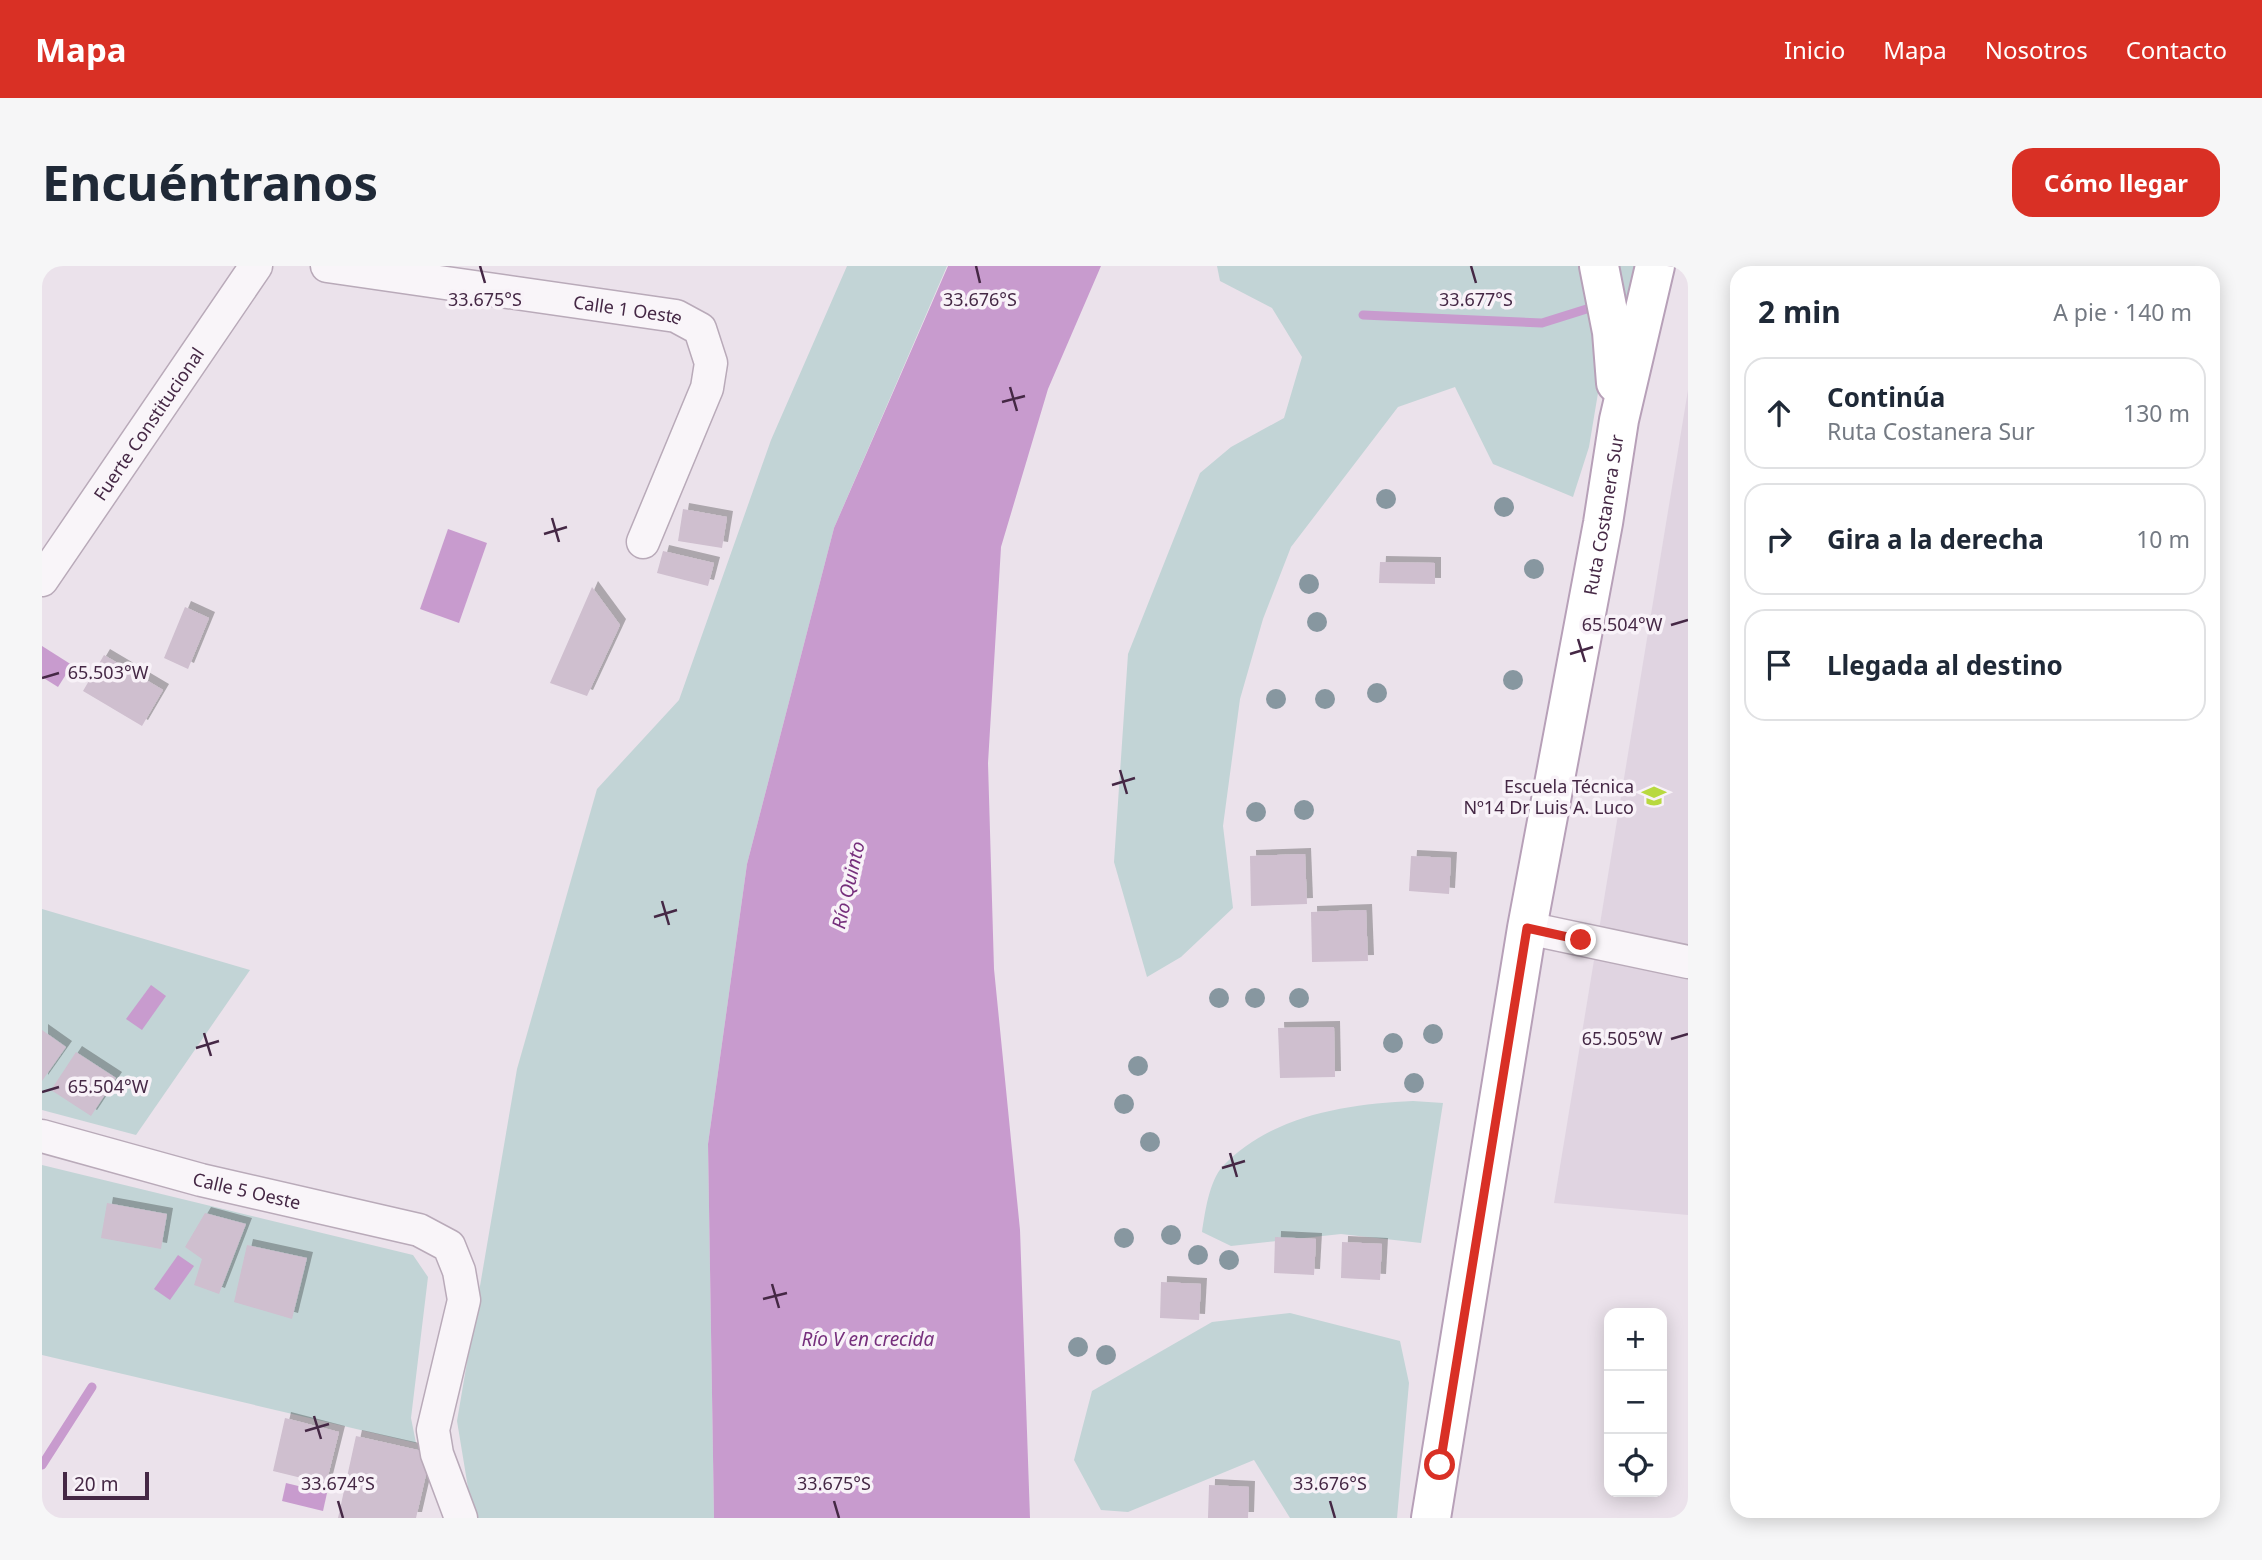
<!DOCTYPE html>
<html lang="es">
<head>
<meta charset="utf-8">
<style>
	body { margin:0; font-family:"Noto Sans",sans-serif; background:#f6f6f7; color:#1f2937 }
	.controls { position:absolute; right:21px; bottom:21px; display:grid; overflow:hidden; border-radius:14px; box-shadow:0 4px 18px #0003 }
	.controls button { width:63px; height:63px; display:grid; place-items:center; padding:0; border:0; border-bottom:2px solid #e0e1e3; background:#fff; color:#1f2937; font:35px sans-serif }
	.scale { position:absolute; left:21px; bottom:18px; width:86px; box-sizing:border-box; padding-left:7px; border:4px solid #452845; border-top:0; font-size:19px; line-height:24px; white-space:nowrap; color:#452845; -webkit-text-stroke:5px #f8f2f8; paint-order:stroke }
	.stop { position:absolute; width:21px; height:21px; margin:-16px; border:5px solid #d93025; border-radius:50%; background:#fff }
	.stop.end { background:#d93025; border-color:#fff; box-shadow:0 2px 7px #0008 }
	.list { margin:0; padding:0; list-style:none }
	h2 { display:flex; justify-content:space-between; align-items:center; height:91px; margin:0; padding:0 28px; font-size:30px }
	h2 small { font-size:23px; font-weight:400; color:#747a83 }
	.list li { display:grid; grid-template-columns:46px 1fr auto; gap:21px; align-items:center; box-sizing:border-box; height:112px; margin:0 14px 14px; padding:0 14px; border:2px solid #e0e1e3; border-radius:21px }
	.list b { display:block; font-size:26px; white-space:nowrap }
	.list p { margin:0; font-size:23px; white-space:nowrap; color:#747a83 }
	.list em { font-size:23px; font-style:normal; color:#747a83 }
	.icon { flex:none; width:38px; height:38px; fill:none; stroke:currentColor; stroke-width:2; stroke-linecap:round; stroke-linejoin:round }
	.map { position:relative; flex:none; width:1646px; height:1252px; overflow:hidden; border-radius:21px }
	header { display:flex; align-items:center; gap:42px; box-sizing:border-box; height:98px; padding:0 35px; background:#d93025; color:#fff }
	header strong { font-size:33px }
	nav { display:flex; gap:38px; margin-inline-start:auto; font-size:24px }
	.intro { display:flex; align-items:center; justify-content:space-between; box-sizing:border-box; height:168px; padding:0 42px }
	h1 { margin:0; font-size:49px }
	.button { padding:18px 32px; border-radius:21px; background:#d93025; color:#fff; font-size:24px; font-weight:700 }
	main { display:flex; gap:42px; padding:0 42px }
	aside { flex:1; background:#fff; border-radius:21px; box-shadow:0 4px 18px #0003 }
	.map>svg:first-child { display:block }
	.built { fill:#e0d4e1 }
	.green { fill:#c2d4d6 }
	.water { fill:#c89bce }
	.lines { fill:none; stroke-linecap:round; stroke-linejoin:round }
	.stream { stroke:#c89bce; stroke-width:9 }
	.building { fill:#cfbfcf; filter:url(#shadow) }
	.minor-casing { stroke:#b9aab9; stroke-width:35 }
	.major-casing { stroke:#b7a0b8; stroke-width:42 }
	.minor { stroke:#f9f5f9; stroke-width:32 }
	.major { stroke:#fff; stroke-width:38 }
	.tree { fill:#8797a0 }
	.route { stroke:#d93025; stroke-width:9 }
	.ticks { fill:none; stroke:#452845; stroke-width:2.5 }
	.labels { text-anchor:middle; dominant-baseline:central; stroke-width:7; stroke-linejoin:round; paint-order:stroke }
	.street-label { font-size:18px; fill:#452845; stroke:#f8f2f8 }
	.poi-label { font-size:18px; fill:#452845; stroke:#f8f2f8; text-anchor:end }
	.water-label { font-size:19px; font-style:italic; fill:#762f7c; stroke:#f8f2f8 }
	.ticks-label { font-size:18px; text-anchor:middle; fill:#452845; stroke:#f8f2f8; stroke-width:7; stroke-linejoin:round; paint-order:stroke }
</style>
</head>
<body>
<header>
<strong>Mapa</strong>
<nav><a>Inicio</a><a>Mapa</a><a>Nosotros</a><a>Contacto</a></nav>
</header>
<div class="intro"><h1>Encuéntranos</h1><a class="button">Cómo llegar</a></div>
<main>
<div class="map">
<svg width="1646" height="1252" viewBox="0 0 1646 1252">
	<defs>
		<filter id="shadow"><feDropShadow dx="6" dy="-6" stdDeviation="0" flood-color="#0004"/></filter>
	</defs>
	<rect width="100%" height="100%" fill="#ebe2eb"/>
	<path class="built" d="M1646,124v825l-134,-12z"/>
	<g class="green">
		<path d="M805,0h100l-113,262 -87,336 -39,280 6,374h-241l-16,-97 60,-352 80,-280 82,-89 92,-260z"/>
		<path d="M1175,0h370l14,109 -12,72 -16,50 -80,-33 -38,-77 -57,20 -107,140 -28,72 -23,80 -17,127 10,82 -52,49 -34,20 -33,-115 14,-208 72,-181 31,-26 53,-29 18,-61 -30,-49 -52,-27z"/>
		<path d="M1570,0h33l-20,100z"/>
		<path d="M0,643l208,61 -114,165 -94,-25z"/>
		<path d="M1371,835l30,2 -22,140 -80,-9 -110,12 -29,-14c3,-19 7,-51 21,-66 49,-51 124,-62 190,-65z"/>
		<path d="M0,899l371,90 15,22 -17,141 5,25 -374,-88z"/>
		<path d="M1248,1047l110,28 9,42 -12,135h-107l-36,-58 -126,52 -27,-2 -27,-50 18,-69 120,-69z"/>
	</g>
	<g class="water">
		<path d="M906,0h153l-53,123 -47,158 -13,216 6,206 26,261 10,288h-316l-6,-374 39,-280 87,-336z"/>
		<path d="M406,263l39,14 -28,80 -39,-14z"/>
		<path d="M0,380l30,19 -14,22 -16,-10z"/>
		<path d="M109,719l15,11 -24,34 -16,-11z"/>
		<path d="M136,989l16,11 -24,34 -16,-11z"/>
		<path d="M244,1217l41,10 -4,18 -41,-10z"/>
	</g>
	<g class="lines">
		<g class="stream">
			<path d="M1321,49l179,8 51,-16"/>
			<path d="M0,1199l50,-78"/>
		</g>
	</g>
	<g class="building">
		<path d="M641,243l44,8 -5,31 -44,-7z"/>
		<path d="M621,285l51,12 -6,23 -51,-13z"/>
		<path d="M1338,296l55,1v21l-56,-1z"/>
		<path d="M550,321l28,38 -33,71 -37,-13z"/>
		<path d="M143,341l24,11 -21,51 -24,-11z"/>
		<path d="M62,389l59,35 -21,36 -59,-35z"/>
		<path d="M1263,588l2,50 -56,2 -1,-50z"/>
		<path d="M1369,590l40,2 -2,36 -40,-3z"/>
		<path d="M1324,644l2,51 -56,1 -1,-50z"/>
		<path d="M1292,761l1,50 -55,1 -2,-50z"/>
		<path d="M0,764l24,17 -24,34z"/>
		<path d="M34,786l40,26 -25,38 -40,-26z"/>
		<path d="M65,937l60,11 -6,35 -60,-11z"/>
		<path d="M163,947l41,11 -27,70 -25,-9 8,-26 -17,-12z"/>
		<path d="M1233,971l41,2 -2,36 -40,-2z"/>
		<path d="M1300,976l40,2 -2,36 -39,-2z"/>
		<path d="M205,979l60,13 -15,61 -58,-17z"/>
		<path d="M1119,1016l40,2 -2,36 -39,-2z"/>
		<path d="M243,1152l54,14 -13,52 -53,-13z"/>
		<path d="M314,1170l75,17 -15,65h-78z"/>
		<path d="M1167,1219l40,2 -1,31h-40z"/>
	</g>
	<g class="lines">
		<g class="minor-casing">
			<g id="minor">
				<path id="s1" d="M285,0l349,50 24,13 11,34 -4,25 -64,154"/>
				<path id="s2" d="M0,314l214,-314"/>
				<path d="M1485,662l161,34"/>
				<path id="s3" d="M0,870l159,44 218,50 30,16 10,25 5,29 -31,130 4,24 24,64"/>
			</g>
		</g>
		<g class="major-casing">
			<g id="major">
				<path d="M1557,0l13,66 4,51"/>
				<path id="s4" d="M1389,1252l96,-590 76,-405 16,-103 36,-154"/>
			</g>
		</g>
		<use href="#minor" class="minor"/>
		<use href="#major" class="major"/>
	</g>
	<g class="tree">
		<circle cx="1344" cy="233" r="10"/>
		<circle cx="1462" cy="241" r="10"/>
		<circle cx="1492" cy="303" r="10"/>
		<circle cx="1267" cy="318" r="10"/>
		<circle cx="1275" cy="356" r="10"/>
		<circle cx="1471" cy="414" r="10"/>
		<circle cx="1335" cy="427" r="10"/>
		<circle cx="1234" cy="433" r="10"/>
		<circle cx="1283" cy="433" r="10"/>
		<circle cx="1262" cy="544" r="10"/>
		<circle cx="1214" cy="546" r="10"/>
		<circle cx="1177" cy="732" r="10"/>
		<circle cx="1213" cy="732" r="10"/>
		<circle cx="1257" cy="732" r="10"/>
		<circle cx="1391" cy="768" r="10"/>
		<circle cx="1351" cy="777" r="10"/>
		<circle cx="1096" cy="800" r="10"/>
		<circle cx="1372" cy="817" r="10"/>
		<circle cx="1082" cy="838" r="10"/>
		<circle cx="1108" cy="876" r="10"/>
		<circle cx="1129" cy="969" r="10"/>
		<circle cx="1082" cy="972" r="10"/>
		<circle cx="1156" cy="989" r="10"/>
		<circle cx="1187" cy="994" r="10"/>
		<circle cx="1036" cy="1081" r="10"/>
		<circle cx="1064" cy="1089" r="10"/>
	</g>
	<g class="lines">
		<path class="route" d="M1398,1199l87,-537 54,12"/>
	</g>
	<path class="ticks" d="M438,0l5,17M934,0l4,17M1429,0l5,17M968,121l7,24M960,136l23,-6M510,252l7,24M502,268l23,-7M1629,359l17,-5M1536,373l7,23M1528,388l23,-7M0,412l17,-5M1078,504l7,24M1070,519l23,-7M620,635l7,24M612,651l23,-7M162,767l7,23M1629,773l17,-5M154,782l23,-7M0,826l17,-5M1188,887l7,24M1180,902l23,-7M730,1018l7,24M721,1033l24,-6M272,1150l7,23M263,1165l24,-7M296,1235l5,17M792,1235l5,17M1288,1235l5,17"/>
	<defs>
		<g id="school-bare" transform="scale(1.89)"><path d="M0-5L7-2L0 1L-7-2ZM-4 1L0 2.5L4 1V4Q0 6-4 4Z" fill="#b8d93f" stroke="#f8f2f8" stroke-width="2.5" paint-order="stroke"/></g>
	</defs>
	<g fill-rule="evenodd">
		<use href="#school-bare" x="1612" y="530"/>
	</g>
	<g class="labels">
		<g class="street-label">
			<text stroke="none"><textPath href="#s1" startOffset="304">Calle 1 Oeste</textPath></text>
			<text stroke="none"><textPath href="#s2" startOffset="189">Fuerte Constitucional</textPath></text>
			<text stroke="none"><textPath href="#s4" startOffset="1018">Ruta Costanera Sur</textPath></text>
			<text stroke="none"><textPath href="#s3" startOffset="212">Calle 5 Oeste</textPath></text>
		</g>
		<g class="poi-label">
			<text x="1592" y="520">Escuela Técnica<tspan x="1592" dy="21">Nº14 Dr Luis A. Luco</tspan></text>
		</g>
		<g class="water-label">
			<text transform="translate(806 619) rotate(-77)">Río Quinto</text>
			<text x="826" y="1073">Río V en crecida</text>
		</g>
	</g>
	<g class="ticks-label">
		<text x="443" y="40">33.675°S</text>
		<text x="938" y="40">33.676°S</text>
		<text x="1434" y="40">33.677°S</text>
		<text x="1580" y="365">65.504°W</text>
		<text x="66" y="413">65.503°W</text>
		<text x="1580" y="779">65.505°W</text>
		<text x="66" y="827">65.504°W</text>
		<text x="296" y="1224">33.674°S</text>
		<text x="792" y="1224">33.675°S</text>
		<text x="1288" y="1224">33.676°S</text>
	</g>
</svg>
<div class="controls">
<button>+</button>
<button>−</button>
<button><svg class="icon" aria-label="locate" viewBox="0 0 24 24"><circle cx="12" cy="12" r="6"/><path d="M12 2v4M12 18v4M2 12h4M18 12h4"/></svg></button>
</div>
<div class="scale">20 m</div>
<div class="stop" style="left:1398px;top:1199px"></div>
<div class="stop end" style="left:1539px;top:674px"></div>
</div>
<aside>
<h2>2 min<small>A pie · 140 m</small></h2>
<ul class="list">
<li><svg class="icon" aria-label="ahead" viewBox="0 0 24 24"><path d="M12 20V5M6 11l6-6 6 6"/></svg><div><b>Continúa</b><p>Ruta Costanera Sur</p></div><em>130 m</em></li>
<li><svg class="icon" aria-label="right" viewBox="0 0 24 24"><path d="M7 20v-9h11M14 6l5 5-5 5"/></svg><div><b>Gira a la derecha</b></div><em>10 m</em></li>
<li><svg class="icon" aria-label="arrive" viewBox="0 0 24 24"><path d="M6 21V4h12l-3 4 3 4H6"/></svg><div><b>Llegada al destino</b></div></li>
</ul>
</aside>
</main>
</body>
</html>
